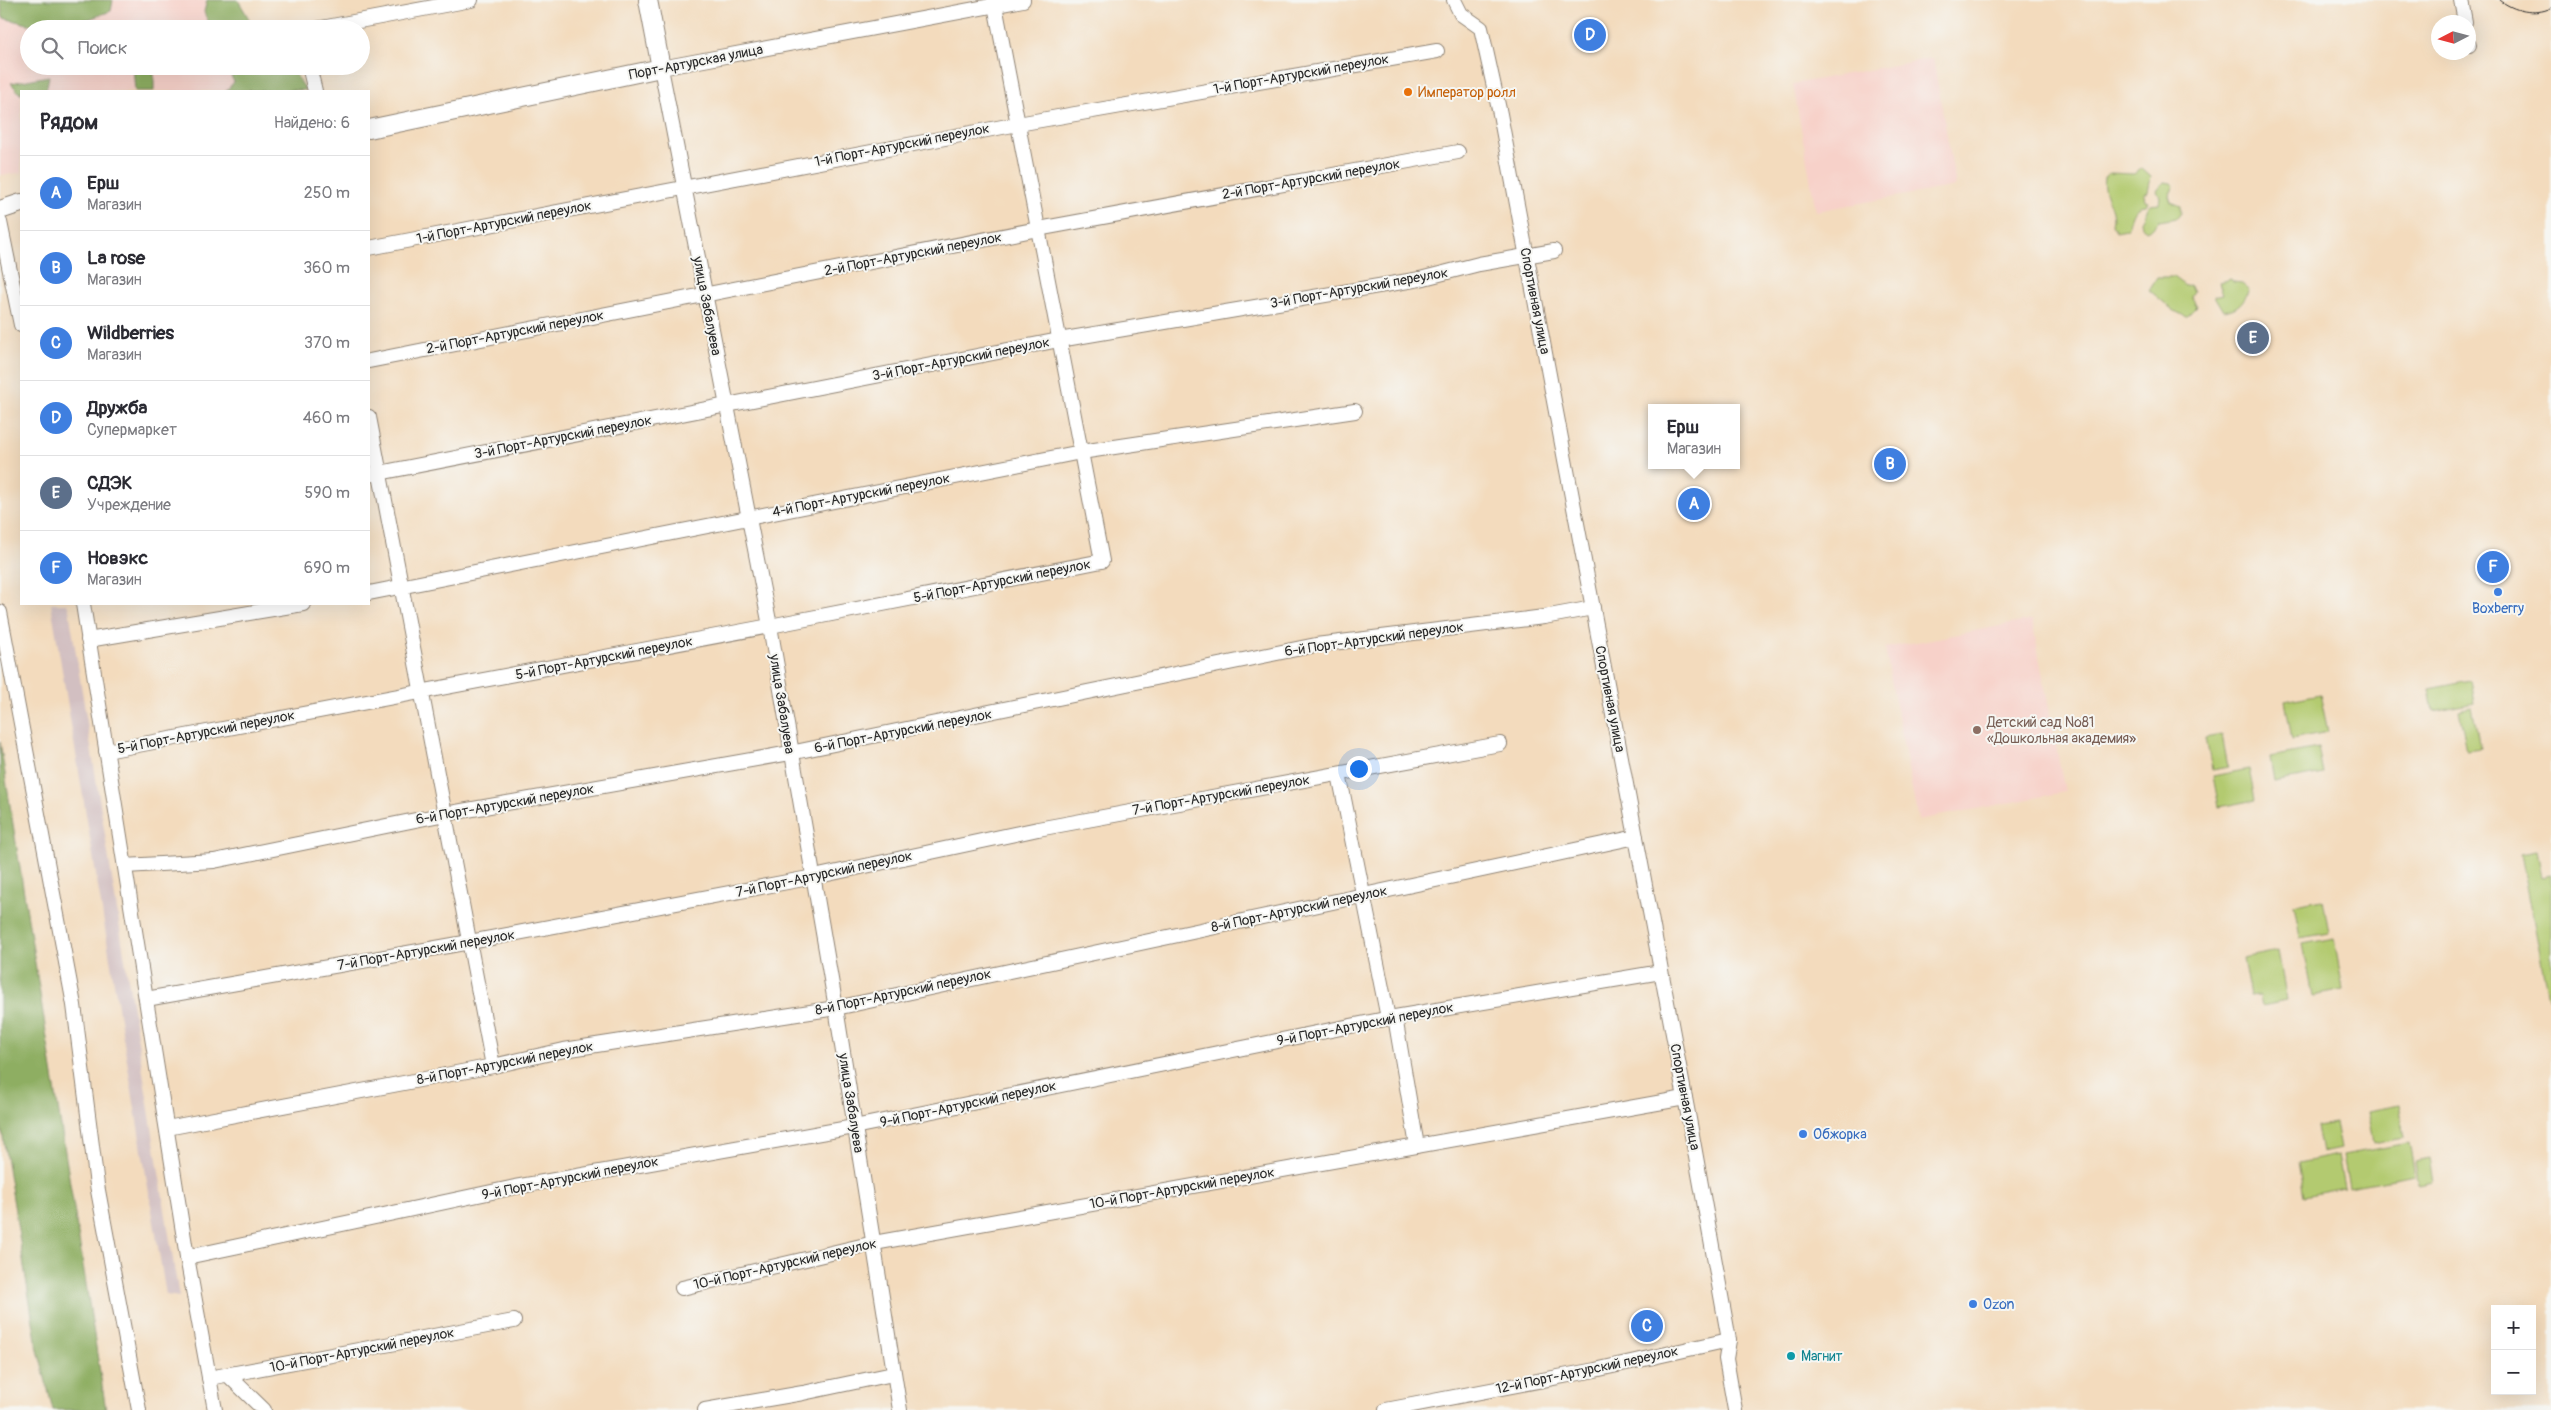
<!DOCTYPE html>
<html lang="ru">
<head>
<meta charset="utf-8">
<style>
	body { margin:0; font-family:Pangolin,sans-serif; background:#f7f7f7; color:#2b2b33 }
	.controls { position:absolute; right:15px; bottom:15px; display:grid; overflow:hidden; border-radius:0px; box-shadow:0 5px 20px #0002 }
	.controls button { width:45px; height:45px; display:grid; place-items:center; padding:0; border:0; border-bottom:1px solid #e1e1e2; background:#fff; color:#2b2b33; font:25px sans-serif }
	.compass { position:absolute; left:2431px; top:15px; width:45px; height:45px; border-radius:50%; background:#fff; box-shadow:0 5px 20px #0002; rotate:264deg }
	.you { position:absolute; left:1358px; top:768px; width:18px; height:18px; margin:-12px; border:4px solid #fff; border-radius:50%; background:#1a73e8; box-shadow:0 0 0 8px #1a73e833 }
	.badge { display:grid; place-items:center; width:32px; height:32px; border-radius:50%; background:#d1495b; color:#fff; font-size:16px; font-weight:700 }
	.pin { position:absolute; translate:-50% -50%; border:2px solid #fff; box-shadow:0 1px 5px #0006 }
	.popup { position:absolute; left:1648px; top:404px; width:92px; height:65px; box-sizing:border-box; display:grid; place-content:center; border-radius:0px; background:#fff; filter:drop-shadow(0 1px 4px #0005); font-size:16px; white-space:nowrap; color:#7c7c81 }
	.popup b { font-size:19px; color:#2b2b33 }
	.popup::after { content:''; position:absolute; left:50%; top:100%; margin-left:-10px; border:10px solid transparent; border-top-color:#fff }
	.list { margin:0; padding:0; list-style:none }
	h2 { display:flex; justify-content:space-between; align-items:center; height:65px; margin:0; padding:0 20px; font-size:21px }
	h2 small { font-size:16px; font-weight:400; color:#7c7c81 }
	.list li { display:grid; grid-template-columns:32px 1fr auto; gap:15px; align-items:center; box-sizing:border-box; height:75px; padding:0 20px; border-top:1px solid #e1e1e2 }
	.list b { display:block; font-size:19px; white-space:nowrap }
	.list p { margin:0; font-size:16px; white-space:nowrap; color:#7c7c81 }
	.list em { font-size:16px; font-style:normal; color:#7c7c81 }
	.icon { flex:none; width:28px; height:28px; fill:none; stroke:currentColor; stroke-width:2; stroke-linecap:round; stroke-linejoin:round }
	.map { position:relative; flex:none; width:2551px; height:1410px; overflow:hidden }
	.search { position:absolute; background:#fff; box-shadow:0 5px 20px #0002; left:20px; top:20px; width:350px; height:55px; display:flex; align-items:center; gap:12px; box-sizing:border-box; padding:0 18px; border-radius:28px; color:#7c7c81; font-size:19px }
	.panel { position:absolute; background:#fff; box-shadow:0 5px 20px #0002; left:20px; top:90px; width:350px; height:515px; border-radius:0px }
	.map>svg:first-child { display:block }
	.built { fill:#f7d1c9 }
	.industrial { fill:#d2bfc1 }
	.green { fill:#b3ca6f; stroke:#6f7a4d }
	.forest { fill:#8eae62; stroke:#5c6c46 }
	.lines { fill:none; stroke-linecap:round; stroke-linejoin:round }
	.minor-casing { stroke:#8f8374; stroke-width:16 }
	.tertiary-casing { stroke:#8f8374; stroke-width:20 }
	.minor { stroke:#fff; stroke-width:14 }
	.tertiary { stroke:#fff; stroke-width:18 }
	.tram { stroke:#2b2b2b; stroke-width:1 }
	.food-dot { fill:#e8710a; stroke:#f6f6f2; stroke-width:2 }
	.shop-dot { fill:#3f7fe0; stroke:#f6f6f2; stroke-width:2 }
	.education-dot { fill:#8d6e63; stroke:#f6f6f2; stroke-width:2 }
	.culture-dot { fill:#0f9aa8; stroke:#f6f6f2; stroke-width:2 }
	.labels { text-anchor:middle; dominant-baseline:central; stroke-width:4; stroke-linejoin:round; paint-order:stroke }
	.street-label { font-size:14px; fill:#2b2b2b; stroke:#f6f6f2 }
	.food-label { font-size:14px; fill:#c56008; stroke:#f6f6f2; text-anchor:start }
	.shop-label { font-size:14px; fill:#366cbe; stroke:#f6f6f2; text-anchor:start }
	.education-label { font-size:14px; fill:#785e54; stroke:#f6f6f2; text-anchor:start }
	.culture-label { font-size:14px; fill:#0d838f; stroke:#f6f6f2; text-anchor:start }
</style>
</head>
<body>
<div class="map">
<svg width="2551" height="1410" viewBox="0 0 2551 1410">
	<rect width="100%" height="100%" fill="#f6f6f2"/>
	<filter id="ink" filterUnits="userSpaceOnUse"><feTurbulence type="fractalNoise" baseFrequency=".02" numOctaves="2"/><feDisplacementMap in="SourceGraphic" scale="10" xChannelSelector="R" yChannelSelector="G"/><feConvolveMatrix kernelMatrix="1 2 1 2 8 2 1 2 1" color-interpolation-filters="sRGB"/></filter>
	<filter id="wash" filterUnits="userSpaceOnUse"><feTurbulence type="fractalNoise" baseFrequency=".0096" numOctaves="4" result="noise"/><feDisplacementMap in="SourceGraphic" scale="20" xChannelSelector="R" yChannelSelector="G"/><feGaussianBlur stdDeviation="1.12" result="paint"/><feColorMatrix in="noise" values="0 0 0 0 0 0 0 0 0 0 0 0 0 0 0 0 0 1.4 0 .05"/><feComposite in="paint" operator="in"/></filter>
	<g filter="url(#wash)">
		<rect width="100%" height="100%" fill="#f3dbbd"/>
		<g class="built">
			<path d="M13,0h219l17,29h-220v37h241l13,25h-262v82l-21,2v-172z"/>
			<path d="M1933,58l23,128 -140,25 -23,-127z"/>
			<path d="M2032,620l33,172 -147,28 -33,-172z"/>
		</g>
		<path class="industrial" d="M51,604h16l2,6 110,687 -13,-2z"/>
		<g class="green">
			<path d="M2141,168l10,9 -3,15 -4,2 1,6 3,1 -2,4c-15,0 -14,14 -19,24l-11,2 -4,-7c5,-17 -12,-30 -8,-47l5,-4 25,1z"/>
			<path d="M2164,182l7,1 3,3 -5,10 2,6 10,4v7l-4,5 -18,3 -7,8 -6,2 -4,-5 -1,-5 9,-17 9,-1 1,-6 -3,-6z"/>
			<path d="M2157,277h16l12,9 5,-1 4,6 -3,5 6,10 -11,11 -13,-7 -24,-20z"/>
			<path d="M2231,279l2,3 9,1 7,6c-6,14 -11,20 -26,22l-9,-15 9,-2 -4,-12z"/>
			<path d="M2470,681l4,22 -41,8 -4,-22z"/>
			<path d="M2320,694l8,38 -36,7 -7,-38z"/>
			<path d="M2472,707l8,41 -13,2 -8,-40z"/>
			<path d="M2222,735l6,32 -16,3 -6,-32z"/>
			<path d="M2318,748l5,25 -49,9 -4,-25z"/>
			<path d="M2249,769l6,31 -36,7 -6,-31z"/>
			<path d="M2537,851l5,26 9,-2v122h-3l-27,-143z"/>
			<path d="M2323,899l6,34 -29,5 -6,-34z"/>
			<path d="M2334,938l9,52 -30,6 -10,-52z"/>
			<path d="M2278,951l9,50 -25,5 -2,-10 -10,1 -7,-39z"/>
			<path d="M2399,1105l6,32 -32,6 -6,-32z"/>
			<path d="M2335,1123l5,26 -18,4 -5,-27z"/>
			<path d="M2409,1143l6,32 -66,12 -6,-32z"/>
			<path d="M2338,1155l6,33 -40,8 -6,-33z"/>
			<path d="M2429,1159l4,22 -14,3 -4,-22z"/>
		</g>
		<g class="forest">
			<path d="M0,0h113l-2,11 -22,8 -57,6 -29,-7z"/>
			<path d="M207,0h31l17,29h-44l-7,-17z"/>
			<path d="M133,66h21v25h-19z"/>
			<path d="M226,66h64l16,24 -80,1 8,-9z"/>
			<path d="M49,76l-3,15h-25v4l-10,-12z"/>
			<path d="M0,742l106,668h-53l-16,-64 -37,-227z"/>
		</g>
	</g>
	<g filter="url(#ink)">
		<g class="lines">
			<g class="minor-casing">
				<g id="minor">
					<path d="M1454,0l7,14 20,14 19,86 192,1021 37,205 -3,19 9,51"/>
					<path d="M2461,0l4,22"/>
					<path d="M316,29l155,-29"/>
					<path d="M2468,43l1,2"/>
					<path d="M309,66l6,25"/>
					<path d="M0,222l21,103"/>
					<path d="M369,248l649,-124 419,-73"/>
					<path d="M369,361l669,-132 420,-77"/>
					<path d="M369,417l124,649"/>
					<path d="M369,475l690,-135 361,-61 59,-15 75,-13"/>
					<path d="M369,593l712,-141 274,-41"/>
					<path d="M83,604l104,653 28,153"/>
					<path d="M0,612l74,393 23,180 42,225"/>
					<path d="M88,640l215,-36"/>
					<path d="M106,751l664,-125 332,-65 -108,-561"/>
					<path d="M1339,774l49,244"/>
					<path d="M125,866l89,-5 231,-47 345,-61 526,-108 228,-28 49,-9"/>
					<path d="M146,999l324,-57 344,-65 224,-48 462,-85"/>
					<path d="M1395,1017l22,129"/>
					<path d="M167,1128l326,-62 71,-16 272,-42 800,-171"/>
					<path d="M187,1257l328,-70 339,-60 541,-110 266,-45"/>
					<path d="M682,1288l192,-45 811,-145"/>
					<path d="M228,1375l36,35"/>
					<path d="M209,1378l305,-57"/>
					<path d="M705,1410l98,-17 90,-19"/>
					<path d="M900,1410l-64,-402 -66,-382 -109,-558 362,-68"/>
					<path d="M1386,1410l209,-40 134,-30"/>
				</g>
			</g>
			<g class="tertiary-casing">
				<g id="tertiary">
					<path d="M369,129l292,-61 -13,-68"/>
					<path d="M0,210l21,-7"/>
				</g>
			</g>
			<use href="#minor" class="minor"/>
			<use href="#tertiary" class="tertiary"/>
			<path class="tram" d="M2500,0c13,11 35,16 51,8"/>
		</g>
	</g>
	<circle class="food-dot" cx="1408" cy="92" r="5"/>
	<g class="shop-dot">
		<circle cx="2498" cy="592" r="5"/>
		<circle cx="1803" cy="1134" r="5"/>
		<circle cx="1973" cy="1304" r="5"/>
	</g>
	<circle class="education-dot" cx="1977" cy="730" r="5"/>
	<circle class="culture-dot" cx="1791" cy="1356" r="5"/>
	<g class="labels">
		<g class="street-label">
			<text transform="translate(696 62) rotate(-11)">Порт-Артурская улица</text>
			<text transform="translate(1301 74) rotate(-10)">1-й Порт-Артурский переулок</text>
			<text transform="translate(902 145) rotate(-11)">1-й Порт-Артурский переулок</text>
			<text transform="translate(1311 179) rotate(-10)">2-й Порт-Артурский переулок</text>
			<text transform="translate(504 222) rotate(-11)">1-й Порт-Артурский переулок</text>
			<text transform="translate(913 254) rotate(-11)">2-й Порт-Артурский переулок</text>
			<text transform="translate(1359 288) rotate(-10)">3-й Порт-Артурский переулок</text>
			<text transform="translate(1535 301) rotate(79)">Спортивная улица</text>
			<text transform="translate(707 306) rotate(79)">улица Забалуева</text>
			<text transform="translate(515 332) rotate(-11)">2-й Порт-Артурский переулок</text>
			<text transform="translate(961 359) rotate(-11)">3-й Порт-Артурский переулок</text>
			<text transform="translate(563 437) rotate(-11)">3-й Порт-Артурский переулок</text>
			<text transform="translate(861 495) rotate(-11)">4-й Порт-Артурский переулок</text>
			<text transform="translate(1002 581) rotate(-11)">5-й Порт-Артурский переулок</text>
			<text transform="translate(1374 639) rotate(-8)">6-й Порт-Артурский переулок</text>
			<text transform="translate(604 658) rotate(-11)">5-й Порт-Артурский переулок</text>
			<text transform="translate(1610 699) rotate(79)">Спортивная улица</text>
			<text transform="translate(782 704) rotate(81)">улица Забалуева</text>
			<text transform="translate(903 731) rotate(-11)">6-й Порт-Артурский переулок</text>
			<text transform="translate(206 732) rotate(-11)">5-й Порт-Артурский переулок</text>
			<text transform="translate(1221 795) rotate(-10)">7-й Порт-Артурский переулок</text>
			<text transform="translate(505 804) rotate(-10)">6-й Порт-Артурский переулок</text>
			<text transform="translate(824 874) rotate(-12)">7-й Порт-Артурский переулок</text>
			<text transform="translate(1299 909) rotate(-12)">8-й Порт-Артурский переулок</text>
			<text transform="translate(426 950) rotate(-10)">7-й Порт-Артурский переулок</text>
			<text transform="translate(903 992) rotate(-12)">8-й Порт-Артурский переулок</text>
			<text transform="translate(1365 1024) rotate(-11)">9-й Порт-Артурский переулок</text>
			<text transform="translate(505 1063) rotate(-11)">8-й Порт-Артурский переулок</text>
			<text transform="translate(1685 1097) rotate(79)">Спортивная улица</text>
			<text transform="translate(851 1103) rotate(81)">улица Забалуева</text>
			<text transform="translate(968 1104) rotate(-12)">9-й Порт-Артурский переулок</text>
			<text transform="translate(570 1178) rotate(-11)">9-й Порт-Артурский переулок</text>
			<text transform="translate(1182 1188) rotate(-10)">10-й Порт-Артурский переулок</text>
			<text transform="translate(785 1264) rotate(-13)">10-й Порт-Артурский переулок</text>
			<text transform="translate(362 1350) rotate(-11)">10-й Порт-Артурский переулок</text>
			<text transform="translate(1587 1370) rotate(-12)">12-й Порт-Артурский переулок</text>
		</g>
		<g class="food-label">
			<text x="1418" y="92">Император ролл</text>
		</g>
		<g class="shop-label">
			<text x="2498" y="608" text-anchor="middle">Boxberry</text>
			<text x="1813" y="1134">Обжорка</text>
			<text x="1983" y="1304">Ozon</text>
		</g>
		<g class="education-label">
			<text x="1987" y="722">Детский сад №81<tspan x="1987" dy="16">«Дошкольная академия»</tspan></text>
		</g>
		<g class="culture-label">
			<text x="1801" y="1356">Магнит</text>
		</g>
	</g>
</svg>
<div class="controls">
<button>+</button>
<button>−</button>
</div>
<svg class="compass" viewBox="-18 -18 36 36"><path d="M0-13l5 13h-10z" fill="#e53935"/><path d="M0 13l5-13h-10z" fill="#7c7c81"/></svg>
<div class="you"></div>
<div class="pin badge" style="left:1694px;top:504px;background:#3f7fe0">A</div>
<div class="popup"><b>Ерш</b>Магазин</div>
<div class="pin badge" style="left:1890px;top:464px;background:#3f7fe0">B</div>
<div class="pin badge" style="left:1647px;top:1326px;background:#3f7fe0">C</div>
<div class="pin badge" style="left:1590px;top:35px;background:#3f7fe0">D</div>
<div class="pin badge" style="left:2253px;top:338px;background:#5c6f8a">E</div>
<div class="pin badge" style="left:2493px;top:567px;background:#3f7fe0">F</div>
<div class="search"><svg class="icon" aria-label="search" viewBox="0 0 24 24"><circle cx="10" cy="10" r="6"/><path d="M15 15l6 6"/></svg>Поиск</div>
<section class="panel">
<h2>Рядом<small>Найдено: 6</small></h2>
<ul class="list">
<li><span class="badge" style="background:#3f7fe0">A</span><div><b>Ерш</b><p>Магазин</p></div><em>250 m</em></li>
<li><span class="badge" style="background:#3f7fe0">B</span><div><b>La rose</b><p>Магазин</p></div><em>360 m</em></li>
<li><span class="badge" style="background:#3f7fe0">C</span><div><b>Wildberries</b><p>Магазин</p></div><em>370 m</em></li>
<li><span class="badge" style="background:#3f7fe0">D</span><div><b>Дружба</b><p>Супермаркет</p></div><em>460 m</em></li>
<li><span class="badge" style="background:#5c6f8a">E</span><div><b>СДЭК</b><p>Учреждение</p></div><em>590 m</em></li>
<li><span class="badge" style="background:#3f7fe0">F</span><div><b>Новэкс</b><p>Магазин</p></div><em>690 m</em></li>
</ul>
</section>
</div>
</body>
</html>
